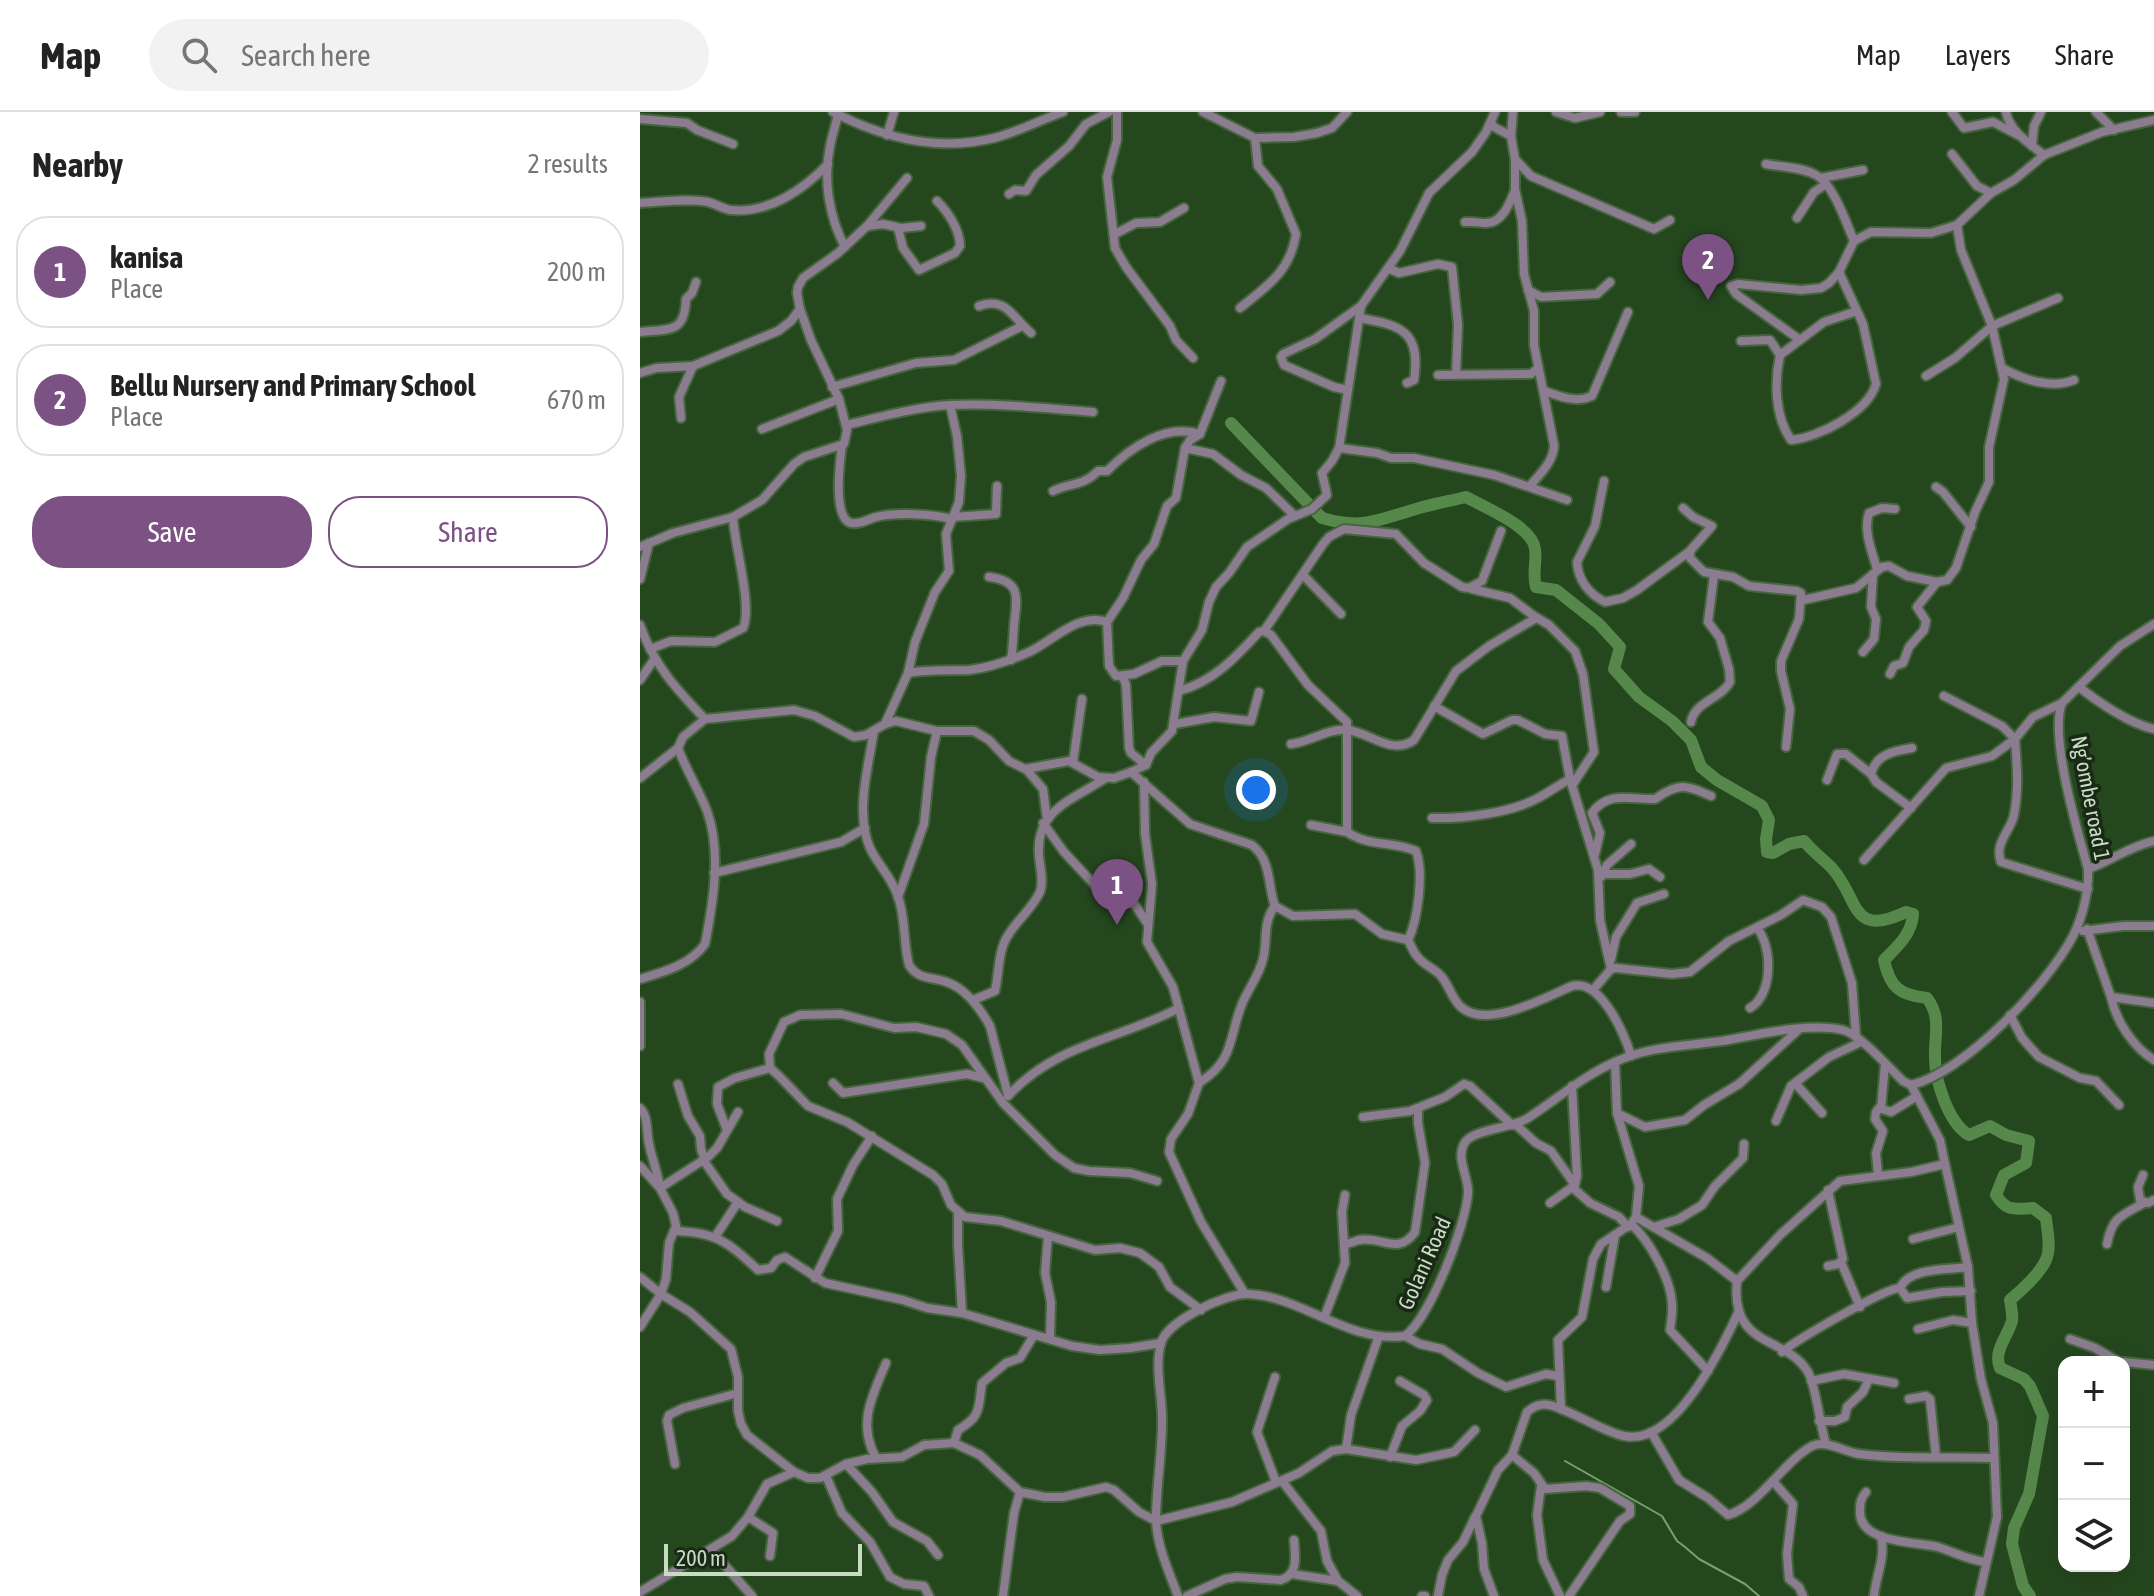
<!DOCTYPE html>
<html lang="en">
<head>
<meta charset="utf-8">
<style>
	body { margin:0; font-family:"Asap Condensed",sans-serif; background:#f2f2f2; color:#222 }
	.controls { position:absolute; right:24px; bottom:24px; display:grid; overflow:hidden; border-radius:16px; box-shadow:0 8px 32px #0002 }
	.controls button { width:72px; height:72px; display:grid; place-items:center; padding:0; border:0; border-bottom:2px solid #e0e0e0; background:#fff; color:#222; font:40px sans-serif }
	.scale { position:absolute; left:24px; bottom:20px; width:198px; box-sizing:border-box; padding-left:8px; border:4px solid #c8dcc4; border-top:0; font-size:22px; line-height:28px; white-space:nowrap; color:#c8dcc4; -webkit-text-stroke:6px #1a2916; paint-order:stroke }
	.you { position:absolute; left:616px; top:678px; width:28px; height:28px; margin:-20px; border:6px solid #fff; border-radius:50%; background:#1a73e8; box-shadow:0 0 0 12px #1a73e833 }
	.badge { display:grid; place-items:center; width:52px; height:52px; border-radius:50%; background:#7c5285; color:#fff; font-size:26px; font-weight:700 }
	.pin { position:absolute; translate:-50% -66px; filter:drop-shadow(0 2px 4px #0008) }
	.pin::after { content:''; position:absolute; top:42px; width:28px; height:24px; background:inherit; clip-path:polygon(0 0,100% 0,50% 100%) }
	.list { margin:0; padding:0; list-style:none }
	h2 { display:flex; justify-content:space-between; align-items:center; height:104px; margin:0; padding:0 32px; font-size:34px }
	h2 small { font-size:26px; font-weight:400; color:#767676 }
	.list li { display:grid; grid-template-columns:52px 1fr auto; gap:24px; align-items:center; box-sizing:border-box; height:112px; margin:0 16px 16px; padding:0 16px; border:2px solid #e0e0e0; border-radius:32px }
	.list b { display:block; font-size:30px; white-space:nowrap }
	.list p { margin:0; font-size:26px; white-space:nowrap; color:#767676 }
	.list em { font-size:26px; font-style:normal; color:#767676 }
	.actions { display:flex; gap:16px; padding:24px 32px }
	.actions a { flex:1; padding:18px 0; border:2px solid #7c5285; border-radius:32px; text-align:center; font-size:28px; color:#7c5285 }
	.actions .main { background:#7c5285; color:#fff }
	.icon { flex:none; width:44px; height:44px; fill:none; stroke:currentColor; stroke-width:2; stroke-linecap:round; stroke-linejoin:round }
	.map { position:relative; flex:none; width:1514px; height:1484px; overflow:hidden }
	header { display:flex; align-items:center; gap:48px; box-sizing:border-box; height:112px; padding:0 40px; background:#fff; border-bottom:2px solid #e0e0e0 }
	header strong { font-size:38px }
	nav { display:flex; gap:44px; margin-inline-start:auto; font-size:28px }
	.search { width:560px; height:72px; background:#f2f2f2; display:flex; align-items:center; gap:20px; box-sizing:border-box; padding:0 28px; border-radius:44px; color:#767676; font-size:30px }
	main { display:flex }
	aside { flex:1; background:#fff }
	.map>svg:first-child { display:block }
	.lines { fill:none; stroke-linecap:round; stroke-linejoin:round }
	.stream { stroke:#78a16f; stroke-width:2 }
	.river { stroke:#56884b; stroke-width:12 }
	.minor-casing { stroke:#46653f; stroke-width:12 }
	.minor { stroke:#8c7c90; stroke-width:8 }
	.labels { text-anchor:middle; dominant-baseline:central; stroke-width:7; stroke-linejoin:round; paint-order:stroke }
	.street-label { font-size:22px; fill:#c8dcc4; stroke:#1a2916 }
</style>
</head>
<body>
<header>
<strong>Map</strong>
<div class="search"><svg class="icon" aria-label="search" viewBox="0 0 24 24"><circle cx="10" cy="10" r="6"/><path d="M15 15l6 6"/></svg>Search here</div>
<nav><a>Map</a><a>Layers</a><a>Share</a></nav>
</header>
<main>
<aside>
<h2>Nearby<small>2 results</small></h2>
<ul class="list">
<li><span class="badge">1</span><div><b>kanisa</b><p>Place</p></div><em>200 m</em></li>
<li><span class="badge">2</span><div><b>Bellu Nursery and Primary School</b><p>Place</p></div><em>670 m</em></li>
</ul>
<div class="actions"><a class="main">Save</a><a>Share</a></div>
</aside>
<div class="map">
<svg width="1514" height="1484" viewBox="0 0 1514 1484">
	<rect width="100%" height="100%" fill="#25471e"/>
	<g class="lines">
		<path class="stream" d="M925,1349l97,55 15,25 8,6 14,12 46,25 14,12"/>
		<path class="river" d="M591,311l91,95c40,12 56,2 94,-9 16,-5 34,-8 50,-12 20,11 67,30 69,52 2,14 -3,25 1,38l20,3 43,34 21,23 -6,22 25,28 33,24 19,19 10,27 16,13 45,26 7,14 -3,19 1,13 6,1 16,-9 15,-3c8,10 18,17 27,26 29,31 18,72 75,45l7,2c-1,20 -16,33 -29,46 6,28 16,35 43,38 15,20 7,37 8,60 0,22 13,65 34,77l21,-9 16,9 23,6 -3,22 -22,12 -8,20c11,17 18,14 37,13l13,10c1,12 5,28 1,39 -4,14 -26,34 -37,43 1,7 3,15 2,21 -5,17 -19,30 -12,47l24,11 6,7 13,30 -14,78 -15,34 -2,16 11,42 7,10"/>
		<g class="minor-casing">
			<g id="minor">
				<path d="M193,0c50,26 105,40 161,26 24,-6 46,-18 69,-26"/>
				<path d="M477,0v28l-10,37 8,71 11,19 44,59 6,14 17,18"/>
				<path d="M563,0l52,26 39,-1 23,-4 15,-5 15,-16"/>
				<path d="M873,0l-2,24 4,23v30l7,32 2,53 10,37v34l20,100c0,16 -14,29 -24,41"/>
				<path d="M916,0l19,6 25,-6"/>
				<path d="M981,0h14"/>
				<path d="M1312,0l12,16 29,-6 25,13"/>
				<path d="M1366,0c4,20 23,31 38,43"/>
				<path d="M1456,0l18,18"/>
				<path d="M198,2c-2,11 -6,21 -8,32 -7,34 -1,71 15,101"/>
				<path d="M0,7l47,4 10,7 36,14"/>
				<path d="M851,10l3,5 17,9"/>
				<path d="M247,23l7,-23"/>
				<path d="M1392,34l2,-20 7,-14"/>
				<path d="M1312,42l25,32 14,7"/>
				<path d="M875,47l16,17 123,53 16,-9"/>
				<path d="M1126,52c16,3 35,3 50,11 17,8 31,50 38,66"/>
				<path d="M1181,66l42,-8"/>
				<path d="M369,82l6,-4 11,1 10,-16 33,-29 17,-22 23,-12"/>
				<path d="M0,91c21,-1 47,-5 68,-1 8,2 15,7 23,8 38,4 73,-21 97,-46"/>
				<path d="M1157,106l17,-26 12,-8"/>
				<path d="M825,110c8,-1 13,1 20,1 17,1 25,-20 30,-33"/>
				<path d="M228,114l15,-2 18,4 20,-2"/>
				<path d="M258,116l5,20 16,22 36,-17 5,-7c0,-16 -12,-34 -23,-45"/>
				<path d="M475,122l21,-11 24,-1 24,-14"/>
				<path d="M748,156l11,5 39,-9 14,3 6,58 -2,49"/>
				<path d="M1199,160l24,52 13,60c-8,28 -58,54 -85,56 -16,-23 -17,-58 -11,-85l44,-33 33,-11"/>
				<path d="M888,178l13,7 56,-3 13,-12"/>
				<path d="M339,194c27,-10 34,12 52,27"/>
				<path d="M600,196c27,-22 50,-36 56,-74l-19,-45 -19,-23 -3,-28"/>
				<path d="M719,206c43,7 62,14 55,62l-7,3"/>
				<path d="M0,220c30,-3 45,1 46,-33l6,-6 4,-11"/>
				<path d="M1160,228l-64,-46 -5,-8 7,-2 63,6 20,-2 8,-5 10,-11 15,-31 17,-9 60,1 26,-8 34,-32 23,-13 30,-25 58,-23 52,-12"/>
				<path d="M1101,229l29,-1 10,15"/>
				<path d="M1364,257c20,11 48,20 70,11"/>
				<path d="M0,261l16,-5 37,-2 85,-35 13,-10 9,-12"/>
				<path d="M798,263l93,-1 7,-6"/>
				<path d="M1286,264l29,-18 37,-32 66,-28"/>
				<path d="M192,275l84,-24 38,-3 68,-34"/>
				<path d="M708,278l-14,-3 -50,-22 -3,-8 2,-3 32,-15 46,-33"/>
				<path d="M905,279c15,6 32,12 47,5l36,-84"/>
				<path d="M41,306l-2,-21 14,-31"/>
				<path d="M206,313c34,-8 69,-18 104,-20 48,-2 95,3 143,7"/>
				<path d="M122,317l77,-30"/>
				<path d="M202,333c-2,15 -10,73 9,78 9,2 17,-4 25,-6 20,-5 56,-3 76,2"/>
				<path d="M545,336l28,6 28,21 25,13 29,28"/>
				<path d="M699,336l38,5 14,5h23l80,17 73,25"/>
				<path d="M964,369l-9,45 -18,36c1,18 12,32 28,40l18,-4 14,-8 53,-39"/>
				<path d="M1296,375l7,5 28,35"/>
				<path d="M413,379c18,-9 29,-4 45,-20h9c23,-23 58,-48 93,-37"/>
				<path d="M1043,396l10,9 19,9 -22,25v7l14,14 29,5 16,9 48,5 4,2 -2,26 -18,42v10l9,38 -4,38"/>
				<path d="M313,405l43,-3 1,-28"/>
				<path d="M0,435l33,-14 60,-16 29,-17 32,-36 10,-7 40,-13 3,-14 -8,-31 -28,-59 -11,-31 -3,-16 1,-6 5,-9 35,-25 29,-27 40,-48"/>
				<path d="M1237,457c-5,-18 -14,-38 -8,-56l13,-5 13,1"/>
				<path d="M663,463l38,39"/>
				<path d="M349,465c35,4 27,24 25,49 -1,12 -1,23 -3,34"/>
				<path d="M0,467l9,-36"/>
				<path d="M832,477l38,9 24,18 15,9 26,26 8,23 11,78 -21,32"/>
				<path d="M1163,488l53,-12 26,-21 7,-1 18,10 30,6 10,-2 9,-12 19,-56 14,-30v-35l15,-68 -12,-53 -31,-76 -4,-25"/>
				<path d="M467,510l16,-24 18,-38 13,-16 13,-38 9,-8 9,-50 5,-8 10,-6 21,-53"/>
				<path d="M0,513c14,40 36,64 65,94"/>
				<path d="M624,519l59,-87 6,-7 15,-8 52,5 28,29 38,24 7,1 13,-7 19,-50"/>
				<path d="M10,537l21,-8 44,1 28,-14c10,-21 -9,-85 -10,-111"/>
				<path d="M1223,540l11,-13 2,-20 -5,-12 2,-33"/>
				<path d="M268,561c21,-4 40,-2 61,-3 20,-2 42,-10 60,-18 24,-11 49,-40 78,-30l2,44 7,10 18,-2 28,-13h21"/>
				<path d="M1250,562l4,-8 9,-3 6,-16 15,-17 2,-9 -9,-14 20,-25"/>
				<path d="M483,565l3,8 3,63 2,5 15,12"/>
				<path d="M0,568l15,-22"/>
				<path d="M1439,575c19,15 51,37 75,42"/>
				<path d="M539,579c35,-10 56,-33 80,-59l5,-1 7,4 37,50 39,37v110c22,15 47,9 69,19 8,21 2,69 -8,89"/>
				<path d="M1304,584l58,30 13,13c2,26 4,51 -1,76 -4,17 -20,28 -13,47l87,27"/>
				<path d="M794,594l49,28 29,-14h6l27,14 17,2 8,43 28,91 2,50 11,49"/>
				<path d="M1051,610c3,-20 30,-23 39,-40l-1,-13 -9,-31 -12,-16 6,-47"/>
				<path d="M245,612l23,-51 7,-31 20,-50 14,-21 -3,-37 13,-32 2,-26 -4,-40 -7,-31"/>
				<path d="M535,612l39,-7 37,4 8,-29"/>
				<path d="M234,619c-6,36 -19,83 -4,117 8,17 23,31 28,49 8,21 5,46 11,68 10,16 24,11 40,18 18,7 32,27 41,43l18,69"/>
				<path d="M651,632c19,-2 37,-16 56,-14 23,2 44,26 67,10l42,-69 33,-25 47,-28"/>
				<path d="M433,650l9,-63"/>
				<path d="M386,657l17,20 4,30"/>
				<path d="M491,660l59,52 62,21c20,16 15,39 23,61l18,10 62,-2 27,20 26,6c3,5 5,12 9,16 6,9 17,12 24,20 8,9 11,23 20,31 26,23 85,-10 111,-21 28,-8 53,48 59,70"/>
				<path d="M0,666l38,-30"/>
				<path d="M1187,668l10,-26h9l25,20"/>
				<path d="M504,670l1,52 7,50 -5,58 26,45 26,96 -11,31 -17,25 -2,13 32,70 44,72"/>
				<path d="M1271,696l-35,-26 -5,-8c5,-20 23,-23 41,-26"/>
				<path d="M792,706c30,1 79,-5 106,-20 11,-6 21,-13 32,-19"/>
				<path d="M403,711l21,29 40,43 27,4 16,24"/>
				<path d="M671,713l36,7"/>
				<path d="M955,742l5,-21 -8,-20c16,-23 40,-13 63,-14 24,-17 31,-14 56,-3"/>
				<path d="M1224,748l82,-92 46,-12 23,-17 18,-22 29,-14"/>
				<path d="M1448,757c23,-8 42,-23 66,-28"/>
				<path d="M74,761l127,-31 24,-14"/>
				<path d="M962,762h28l19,-5 11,8"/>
				<path d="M962,764l5,-11 24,-21"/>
				<path d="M258,785l26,-73 7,-67 6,-26"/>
				<path d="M1447,817l24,68 43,6"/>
				<path d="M1443,819l40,-5h31"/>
				<path d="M971,847l5,-22 21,-34 27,-9"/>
				<path d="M0,867c24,-7 50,-14 65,-35 8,-41 17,-92 2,-133 -8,-21 -21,-41 -29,-63l5,-11 22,-18 89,-9 21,6 39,21 12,-2 19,-11 11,-3 41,10h37l15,9 20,21 16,8 44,-8 29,16 16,1 17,-6 15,-7 5,-12 21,-22 11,-70 19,-31 7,-28 7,-15 13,-14 18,-26 41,-28 24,-10 15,-14 -5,-22 10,-12 7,-13 22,-142 39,-55 29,-58 43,-41 14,-20 9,-20"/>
				<path d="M953,878l18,-21 5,-1 56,6 18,-2 39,-31 52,-26 22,-15 19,7 9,10 21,66 4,54"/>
				<path d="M1471,885c5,24 22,50 43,63"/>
				<path d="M333,888l22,-9c4,-17 3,-39 12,-54 9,-16 25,-28 33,-45 4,-10 0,-25 -1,-36 -4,-46 33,-56 67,-78"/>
				<path d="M0,890v44"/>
				<path d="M1110,896c23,-13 23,-61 7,-80"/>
				<path d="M1370,903l12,23 17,19 41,21 16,3 23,24"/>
				<path d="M975,950l2,51 22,73 -3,31 -5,7 -30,20 -8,15 -11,58 -24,23 3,69c19,7 46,24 63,27 51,11 98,-88 115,-125"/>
				<path d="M193,971l10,10 124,-19 16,4"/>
				<path d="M559,971c36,-23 29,-44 43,-79 6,-15 17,-28 21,-45 5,-19 -1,-36 12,-53"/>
				<path d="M1155,971l27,30"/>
				<path d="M38,972l10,32 12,20 1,13 4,11"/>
				<path d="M1271,973l29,55 5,24 23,103 4,56 9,56 12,44 4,94 -18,79"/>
				<path d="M368,984c49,-53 110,-56 171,-88"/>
				<path d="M0,996c9,9 6,24 9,36 3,15 9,29 11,44l48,-31 9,-9 21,-36"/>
				<path d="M1241,997l4,-45"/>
				<path d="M977,1001l28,14 40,-7 19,-15 35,-21 59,-54"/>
				<path d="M723,1005l47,-6 35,-14 19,-13 6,2 42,39"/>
				<path d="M1136,1009l15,-35 38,-29 32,-15"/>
				<path d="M875,1012l21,19 15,8 24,34"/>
				<path d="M87,1018l-10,-26 1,-17 17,-9 35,-10"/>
				<path d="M64,1049l23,33 18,13 32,14"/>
				<path d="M0,1054l20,22 13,25 3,13 -7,17 -3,36 -5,15 -21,33"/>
				<path d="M1238,1063l-2,-22 7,-22 -8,-12 1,-7 3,-4 12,4 26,-16"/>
				<path d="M1503,1063l-5,12 2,13 8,3 6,-3"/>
				<path d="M517,1069l-27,-8 -41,-2 -15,-3 -19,-13 -52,-52 -41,-58 -16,-11 -30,-7 -22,1 -53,-14 -41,1 -16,7 -15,32 1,14 8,7 30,31 39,16 86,53 9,9 9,21 14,12 36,4 94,29 25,-2 20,5 19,14 11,20 31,23"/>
				<path d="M932,1075l18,16 29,14 9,10"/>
				<path d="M1188,1078l15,69 -5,5 -10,2"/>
				<path d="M910,1091l25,-18 2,-9 -5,-90"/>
				<path d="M318,1101v32l4,68"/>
				<path d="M996,1105l71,41 30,23 44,-47 59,-53 71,-9 34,-8"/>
				<path d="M991,1112c18,16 40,55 41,80 1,9 -1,17 -2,26l38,41"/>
				<path d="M1014,1115l25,-8 23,-14 13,-19 28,-28 1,-14"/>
				<path d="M34,1119c42,1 54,11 84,39l13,-2 6,-8 8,-3 40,26 78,17 24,8 35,5 110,33 28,4 30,-2 31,-5"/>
				<path d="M408,1124l-3,37 6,29 -1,36"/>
				<path d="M75,1125l23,-35"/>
				<path d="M1273,1127l46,-12"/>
				<path d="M706,1132c5,-1 9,-3 13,-4 23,-4 39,16 56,-8l10,-69 -7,-40v-15"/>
				<path d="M1467,1132c5,-27 14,-28 37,-41"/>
				<path d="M1201,1150l19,45"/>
				<path d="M0,1165l21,17 29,18 41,37 7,28v34l3,13 6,11 47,37 14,6h12l26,-14 21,-5 35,-2 22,-12 30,-2 26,12 40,37 25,5h18l43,-10 8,3 25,22 17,9 76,-19 67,-29 33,-22 14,-2 70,11 38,-8 21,-22"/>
				<path d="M175,1166l23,-47 -1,-32 16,-34 19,-29"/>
				<path d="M1097,1169c-7,68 49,54 71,91 8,14 12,54 18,72"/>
				<path d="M966,1175l9,-52"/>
				<path d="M1260,1176c9,-21 48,-18 68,-21"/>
				<path d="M684,1206l21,-55 -3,-51 3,-17"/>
				<path d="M1278,1217l35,-9 19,3"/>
				<path d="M765,1224l15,8 22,5 36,24 28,14 40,-13 12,2"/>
				<path d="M1430,1227l25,9 24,14"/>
				<path d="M1142,1240c14,-12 105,-65 118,-64l7,10 35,-6 29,-1"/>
				<path d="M1484,1250l30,3"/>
				<path d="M635,1265l-18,55 19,50"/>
				<path d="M1171,1269l33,-7 50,9"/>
				<path d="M1269,1287l17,-3 4,3 6,58"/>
				<path d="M1179,1309h16l10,-4 2,-10 16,-15 6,-13"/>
				<path d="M1011,1320l28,48 29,18 20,17c31,-9 55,-53 84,-69 13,-7 33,6 47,8 45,6 90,2 135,4"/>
				<path d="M314,1331l4,-13c24,-14 20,-22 24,-47l24,-20 14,-5 14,-23"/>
				<path d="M706,1337l5,-34 28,-79"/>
				<path d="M872,1343l22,18 11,16 41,-3 14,2 30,18v8l-10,7 -51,75"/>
				<path d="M750,1345l12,-31 18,-15 7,-11 -3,-5 -24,-14"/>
				<path d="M236,1346c-19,-35 -4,-61 10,-95"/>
				<path d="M35,1352l-8,-43 2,-6 14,-7 55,-15"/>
				<path d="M206,1352l26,28 21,30 34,19 11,14"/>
				<path d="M186,1364l16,37 28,29 20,35 14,7 20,2 5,10"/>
				<path d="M642,1369l39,50 6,30 11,20 19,15"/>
				<path d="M1133,1369l20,23 -6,50 2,25 10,8 4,9"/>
				<path d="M901,1374l-4,29 6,45 17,36"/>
				<path d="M1226,1380c-5,6 -6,10 -6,18 -2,34 55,31 78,37 16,5 30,13 48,15"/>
				<path d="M108,1405l25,16 -3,23"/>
				<path d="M71,1438l41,46"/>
				<path d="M652,1462l46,7"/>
				<path d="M0,1480l92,-56 16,-19 19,-33 27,-12"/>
				<path d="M363,1484l11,-83 6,-21"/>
				<path d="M538,1484c-9,-24 -21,-50 -22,-76 0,-32 6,-65 6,-97 1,-25 -8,-55 -1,-80 6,-22 65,-50 87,-49 54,2 101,50 157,42 25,-18 61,-111 63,-143 1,-17 -14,-36 -2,-52 10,-12 47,-13 62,-23 29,-19 55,-42 87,-56 35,-16 70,-16 107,-21 35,-6 86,-19 121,-11 18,5 46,38 60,51l8,4c54,-13 137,-101 162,-149 10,-20 16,-45 15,-67 -10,-36 -39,-133 -26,-166l58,-57 34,-22"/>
				<path d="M547,1484l38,-17 12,-2 44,3c18,-6 14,-24 13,-40"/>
				<path d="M782,1484h3"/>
				<path d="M798,1484l4,-21 6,-15 15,-18 12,-25"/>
				<path d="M854,1484l-10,-27 -2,-26 -6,-27 22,-46 14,-15 15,-43c11,-10 21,-9 34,-3"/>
				<path d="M1234,1484c2,-21 12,-39 7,-60"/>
			</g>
		</g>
		<use href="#minor" class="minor"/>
	</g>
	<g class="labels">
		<g class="street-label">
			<text transform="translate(1451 686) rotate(79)">Ng’ombe road 1</text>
			<text transform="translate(784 1151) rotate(-66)">Golani Road</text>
		</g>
	</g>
</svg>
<div class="controls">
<button>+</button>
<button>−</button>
<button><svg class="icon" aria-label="layers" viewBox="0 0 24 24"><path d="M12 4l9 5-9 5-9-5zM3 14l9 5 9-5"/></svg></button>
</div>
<div class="scale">200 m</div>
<div class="you"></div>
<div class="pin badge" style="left:477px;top:813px">1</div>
<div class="pin badge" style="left:1068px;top:188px">2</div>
</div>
</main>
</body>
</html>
